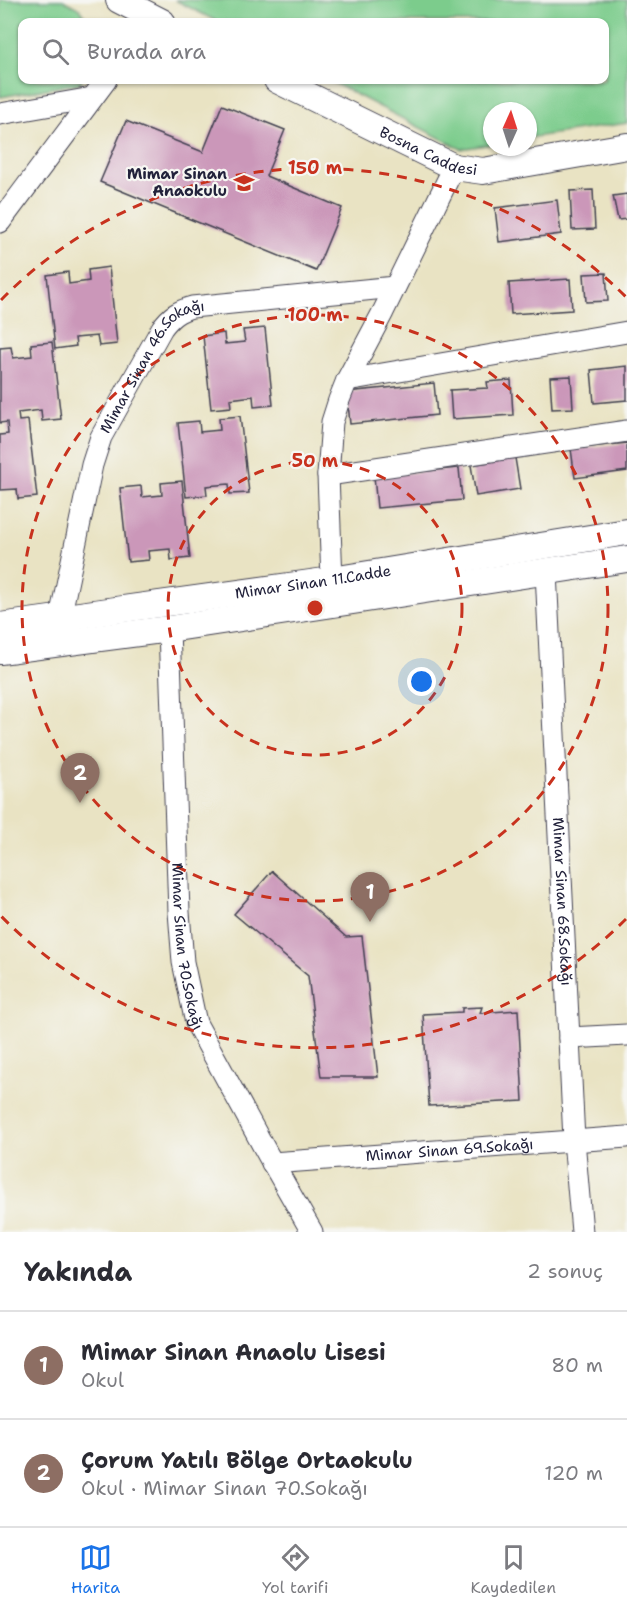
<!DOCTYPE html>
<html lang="tr">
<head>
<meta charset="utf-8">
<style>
	body { margin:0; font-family:"Shantell Sans",sans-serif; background:#f2f2f3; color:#2b2b33 }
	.compass { position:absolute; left:483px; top:102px; width:54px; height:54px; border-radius:50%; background:#fff; box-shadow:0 2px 4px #0004; rotate:3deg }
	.you { position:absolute; left:422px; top:682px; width:21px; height:21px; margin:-15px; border:4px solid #fff; border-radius:50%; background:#1a73e8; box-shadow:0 0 0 9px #1a73e833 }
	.badge { display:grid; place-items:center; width:39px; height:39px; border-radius:50%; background:#1a73e8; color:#fff; font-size:20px; font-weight:700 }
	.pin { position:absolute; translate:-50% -50px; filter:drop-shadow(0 2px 3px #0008) }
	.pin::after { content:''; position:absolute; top:32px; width:21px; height:18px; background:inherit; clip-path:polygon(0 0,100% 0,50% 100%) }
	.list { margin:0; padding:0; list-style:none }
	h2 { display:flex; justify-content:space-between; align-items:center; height:78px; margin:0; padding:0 24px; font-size:26px }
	h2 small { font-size:20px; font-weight:400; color:#7c7c81 }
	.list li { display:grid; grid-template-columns:39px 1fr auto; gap:18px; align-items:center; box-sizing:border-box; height:108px; padding:0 24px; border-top:2px solid #e1e1e2 }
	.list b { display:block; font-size:22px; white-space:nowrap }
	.list p { margin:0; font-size:20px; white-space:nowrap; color:#7c7c81 }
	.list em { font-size:20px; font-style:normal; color:#7c7c81 }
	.icon { flex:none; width:33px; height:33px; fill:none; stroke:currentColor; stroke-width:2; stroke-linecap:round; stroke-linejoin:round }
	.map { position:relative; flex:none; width:627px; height:1232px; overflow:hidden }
	.search { position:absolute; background:#fff; box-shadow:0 2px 4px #0004; left:18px; right:18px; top:18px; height:66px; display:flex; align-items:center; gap:15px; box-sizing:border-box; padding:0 21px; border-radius:12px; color:#7c7c81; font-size:22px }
	.sheet { height:294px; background:#fff }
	nav { display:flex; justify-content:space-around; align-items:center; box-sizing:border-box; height:84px; border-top:2px solid #e1e1e2; background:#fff; font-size:16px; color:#7c7c81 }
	nav a { display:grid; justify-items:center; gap:3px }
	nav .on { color:#1a73e8 }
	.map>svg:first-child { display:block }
	.green { fill:#7ccc8c; stroke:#4f7764; stroke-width:1.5 }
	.building { fill:#cb97b9 }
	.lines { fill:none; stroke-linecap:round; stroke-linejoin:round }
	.minor-casing { stroke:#403f4f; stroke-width:23 }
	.tertiary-casing { stroke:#403f4f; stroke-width:28 }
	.minor { stroke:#fff; stroke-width:21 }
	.tertiary { stroke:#fff; stroke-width:26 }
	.ring { fill:none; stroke:#c8321e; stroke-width:3; stroke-dasharray:10 8 }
	.labels { text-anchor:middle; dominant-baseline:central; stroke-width:4.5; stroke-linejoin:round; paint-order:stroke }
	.street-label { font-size:15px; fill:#22223b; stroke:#f6f6f2 }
	.poi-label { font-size:15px; font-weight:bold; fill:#22223b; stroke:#f6f6f2; text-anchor:end }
	.centre { fill:#c8321e; stroke:#f6f6f2; stroke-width:3 }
	.ring-label { font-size:18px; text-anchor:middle; font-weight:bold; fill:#c8321e; stroke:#f6f6f2; stroke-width:4.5; stroke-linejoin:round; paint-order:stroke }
</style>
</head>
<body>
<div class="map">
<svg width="627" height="1232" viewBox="0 0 627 1232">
	<rect width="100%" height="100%" fill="#f6f6f2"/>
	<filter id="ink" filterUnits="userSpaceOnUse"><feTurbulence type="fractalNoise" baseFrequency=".0167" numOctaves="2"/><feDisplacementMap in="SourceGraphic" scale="12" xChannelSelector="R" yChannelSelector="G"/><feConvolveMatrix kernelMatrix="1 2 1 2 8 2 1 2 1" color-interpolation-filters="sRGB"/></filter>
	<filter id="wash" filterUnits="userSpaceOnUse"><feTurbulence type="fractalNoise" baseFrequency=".008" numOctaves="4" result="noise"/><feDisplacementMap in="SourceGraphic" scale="24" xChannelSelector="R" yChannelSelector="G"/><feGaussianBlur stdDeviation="1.35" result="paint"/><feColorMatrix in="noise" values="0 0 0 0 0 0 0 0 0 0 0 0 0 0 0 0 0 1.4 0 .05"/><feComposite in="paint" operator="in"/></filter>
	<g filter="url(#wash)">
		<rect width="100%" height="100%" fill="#e9e3c3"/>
		<g class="green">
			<path d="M0,0h63l17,9 8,13h-66v58h60l-2,3 -80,14z"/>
			<path d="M175,0h452v123l-99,15v-27h-36v33l-31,5 -133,-69h276v-58h-386z"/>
		</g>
		<g id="blocks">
			<g class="building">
				<path d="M222,105l63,25 -19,46 76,32 -26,63 -216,-89 26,-61 77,31z"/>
				<path d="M593,190l2,39 -23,1 -2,-39z"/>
				<path d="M627,194v25l-9,1 -5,-24z"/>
				<path d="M557,200l4,34 -62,8 -4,-34z"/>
				<path d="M109,267l8,77 -18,2 -2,-10 -22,2 1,8 -21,3 -8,-74 21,-3 1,12 20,-3 -1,-11z"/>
				<path d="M606,273l2,28 -22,1 -2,-28z"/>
				<path d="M570,279l2,31 -61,4 -2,-31z"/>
				<path d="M265,328l8,77 -19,2 -1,-11 -23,3 1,8 -20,2 -8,-73 21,-3 1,11 20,-2 -2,-12z"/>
				<path d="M52,342l9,77 -19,2 -1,-11 -23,3 1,8 9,-1 9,77 -19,2 -1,-10 -17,1v-55l8,-1 -1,-12 -7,1v-75l11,-1 2,11 19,-2 -1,-12z"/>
				<path d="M627,366v34l-33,3 -3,-33z"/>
				<path d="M571,376l2,32 -21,1 -2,-32z"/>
				<path d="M511,380l2,35 -61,4 -2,-29 38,-2 -1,-6z"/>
				<path d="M434,383l3,32 -87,9 -3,-32z"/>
				<path d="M240,416l9,77 -19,1 -1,-10 -23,2 1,9 -21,2 -8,-74 21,-2 1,11 20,-2 -1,-12z"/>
				<path d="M627,443v28l-52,7 -4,-29z"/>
				<path d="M515,458l5,31 -44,7 -5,-31z"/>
				<path d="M459,468l3,32 -85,8 -3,-32z"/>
				<path d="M182,481l8,77 -19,2 -1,-11 -22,2 1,9 -21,2 -8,-74 21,-2 1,11 20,-2 -1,-12z"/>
				<path d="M272,871l74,66 16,-1 16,141h-57l-13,-101 -74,-62z"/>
				<path d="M482,1007l-2,6 38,-3 5,91 -94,5 -6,-92 39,-2v-4z"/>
			</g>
		</g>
	</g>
	<g filter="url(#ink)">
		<use href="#blocks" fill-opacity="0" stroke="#403f4f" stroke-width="1.5"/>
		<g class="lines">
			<g class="minor-casing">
				<g id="minor">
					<path d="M0,114l92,-16"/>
					<path d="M0,222l106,-142"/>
					<path d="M347,380l280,-48"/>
					<path d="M328,475l299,-44"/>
					<path id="s1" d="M546,572l28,568 8,92"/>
					<path d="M332,580l-4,-105 4,-53 7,-22 8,-20 36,-68 71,-145"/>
					<path id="s2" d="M60,618l32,-153 9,-28 61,-109c9,-12 16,-17 30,-21l203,-20"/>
					<path id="s3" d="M169,629l10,283 4,50 13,61 72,132 44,77"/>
					<path d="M569,1038l58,-3"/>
					<path id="s4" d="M272,1163l355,-26"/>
				</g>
			</g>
			<g class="tertiary-casing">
				<g id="tertiary">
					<path d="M119,0l43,22"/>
					<path id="s5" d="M277,80l177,87 29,4 144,-25"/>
					<path id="s6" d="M0,626l332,-46 295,-48"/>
					<path d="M0,651l169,-22 458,-70"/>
				</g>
			</g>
			<use href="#minor" class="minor"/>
			<use href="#tertiary" class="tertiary"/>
		</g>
	</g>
	<g class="ring">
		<circle cx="315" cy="608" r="147"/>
		<circle cx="315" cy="608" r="293"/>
		<path d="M626 919A440 440 0 0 1 1 916M1 300A440 440 0 0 1 626 297"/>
	</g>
	<defs>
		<g id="school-bare" transform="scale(1.62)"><path d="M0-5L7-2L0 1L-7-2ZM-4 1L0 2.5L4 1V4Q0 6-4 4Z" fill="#c8321e" stroke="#f6f6f2" stroke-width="2.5" paint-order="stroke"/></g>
	</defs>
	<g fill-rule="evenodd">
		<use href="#school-bare" x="244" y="183"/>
	</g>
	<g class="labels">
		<g class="street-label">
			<text stroke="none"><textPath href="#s5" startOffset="168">Bosna Caddesi</textPath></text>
			<text stroke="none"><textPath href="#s2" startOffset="276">Mimar Sinan 46.Sokağı</textPath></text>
			<text stroke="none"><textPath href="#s6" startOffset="316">Mimar Sinan 11.Cadde</textPath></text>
			<text stroke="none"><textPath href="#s1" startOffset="330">Mimar Sinan 68.Sokağı</textPath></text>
			<text stroke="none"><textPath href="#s3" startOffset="318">Mimar Sinan 70.Sokağı</textPath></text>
			<text stroke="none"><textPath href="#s4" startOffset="178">Mimar Sinan 69.Sokağı</textPath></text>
		</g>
		<g class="poi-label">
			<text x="227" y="174">Mimar Sinan<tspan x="227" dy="17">Anaokulu</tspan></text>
		</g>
	</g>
	<circle cx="315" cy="608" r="9" class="centre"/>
	<g class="ring-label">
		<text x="315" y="174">150 m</text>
		<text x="315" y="321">100 m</text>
		<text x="315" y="467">50 m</text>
	</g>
</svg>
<svg class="compass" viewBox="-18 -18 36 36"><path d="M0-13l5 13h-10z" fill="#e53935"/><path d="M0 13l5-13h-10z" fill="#7c7c81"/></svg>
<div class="you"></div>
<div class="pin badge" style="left:370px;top:922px;background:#8d6e63">1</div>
<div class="pin badge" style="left:80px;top:803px;background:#8d6e63">2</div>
<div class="search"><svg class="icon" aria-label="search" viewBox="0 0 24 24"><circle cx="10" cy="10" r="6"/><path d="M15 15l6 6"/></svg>Burada ara</div>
</div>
<section class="sheet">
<h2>Yakında<small>2 sonuç</small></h2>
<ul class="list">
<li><span class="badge" style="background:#8d6e63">1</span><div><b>Mimar Sinan Anaolu Lisesi</b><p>Okul</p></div><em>80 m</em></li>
<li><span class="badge" style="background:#8d6e63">2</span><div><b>Çorum Yatılı Bölge Ortaokulu</b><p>Okul · Mimar Sinan 70.Sokağı</p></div><em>120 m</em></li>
</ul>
</section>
<nav>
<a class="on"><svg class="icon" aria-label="map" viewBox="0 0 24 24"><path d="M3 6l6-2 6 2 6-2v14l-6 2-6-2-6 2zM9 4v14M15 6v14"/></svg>Harita</a>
<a><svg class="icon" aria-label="directions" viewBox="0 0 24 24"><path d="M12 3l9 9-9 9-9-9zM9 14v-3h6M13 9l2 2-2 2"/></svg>Yol tarifi</a>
<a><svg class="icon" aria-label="saved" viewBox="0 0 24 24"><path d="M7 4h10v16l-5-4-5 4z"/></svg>Kaydedilen</a>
</nav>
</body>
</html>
